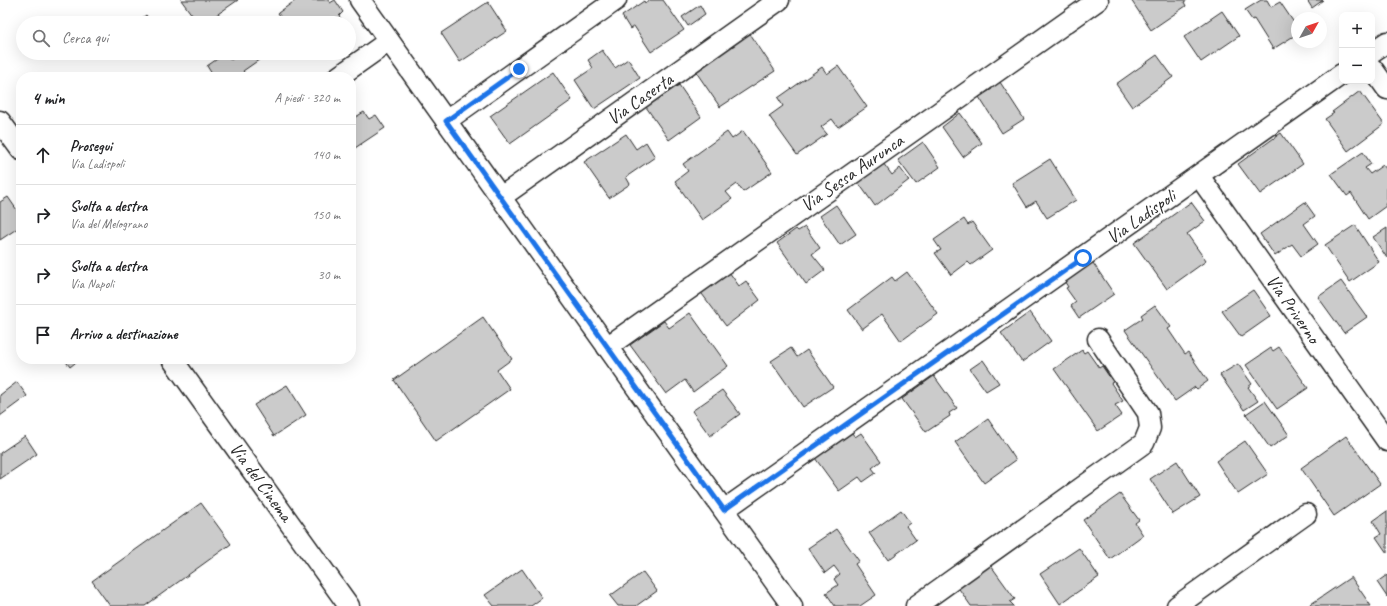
<!DOCTYPE html>
<html lang="it">
<head>
<meta charset="utf-8">
<style>
	body { margin:0; font-family:Caveat,sans-serif; background:#f6f6f6; color:#202124 }
	.controls { position:absolute; right:12px; top:12px; display:grid; overflow:hidden; border-radius:8px; box-shadow:0 4px 16px #0002 }
	.controls button { width:36px; height:36px; display:grid; place-items:center; padding:0; border:0; border-bottom:1px solid #e0e0e0; background:#fff; color:#202124; font:20px sans-serif }
	.compass { position:absolute; left:1291px; top:12px; width:36px; height:36px; border-radius:50%; background:#fff; box-shadow:0 4px 16px #0002; rotate:50deg }
	.stop { position:absolute; width:12px; height:12px; margin:-9px; border:3px solid #1a73e8; border-radius:50%; background:#fff }
	.stop.end { background:#1a73e8; border-color:#fff; box-shadow:0 1px 4px #0008 }
	.list { margin:0; padding:0; list-style:none }
	h2 { display:flex; justify-content:space-between; align-items:center; height:52px; margin:0; padding:0 16px; font-size:17px }
	h2 small { font-size:13px; font-weight:400; color:#757577 }
	.list li { display:grid; grid-template-columns:26px 1fr auto; gap:12px; align-items:center; box-sizing:border-box; height:60px; padding:0 16px; border-top:1px solid #e0e0e0 }
	.list b { display:block; font-size:15px; white-space:nowrap }
	.list p { margin:0; font-size:13px; white-space:nowrap; color:#757577 }
	.list em { font-size:13px; font-style:normal; color:#757577 }
	.icon { flex:none; width:22px; height:22px; fill:none; stroke:currentColor; stroke-width:2; stroke-linecap:round; stroke-linejoin:round }
	.map { position:relative; flex:none; width:1387px; height:606px; overflow:hidden }
	.search { position:absolute; background:#fff; box-shadow:0 4px 16px #0002; left:16px; top:16px; width:340px; height:44px; display:flex; align-items:center; gap:10px; box-sizing:border-box; padding:0 14px; border-radius:22px; color:#757577; font-size:15px }
	.panel { position:absolute; background:#fff; box-shadow:0 4px 16px #0002; left:16px; top:72px; width:340px; height:292px; border-radius:16px }
	.map>svg:first-child { display:block }
	.building { fill:#cbcbcb; stroke:#2b2b2b }
	.lines { fill:none; stroke-linecap:round; stroke-linejoin:round }
	.street-casing { stroke:#2b2b2b; stroke-width:23 }
	.street { stroke:#fff; stroke-width:20 }
	.route { stroke:#1a73e8; stroke-width:5 }
	.labels { text-anchor:middle; dominant-baseline:central; stroke-width:3.5; stroke-linejoin:round; paint-order:stroke }
	.street-label { font-size:19px; fill:#2b2b2b; stroke:#fff }
</style>
</head>
<body>
<div class="map">
<svg width="1387" height="606" viewBox="0 0 1387 606">
	<rect width="100%" height="100%" fill="#fff"/>
	<filter id="ink" filterUnits="userSpaceOnUse"><feTurbulence type="fractalNoise" baseFrequency=".025" numOctaves="2"/><feDisplacementMap in="SourceGraphic" scale="8" xChannelSelector="R" yChannelSelector="G"/><feConvolveMatrix kernelMatrix="1 2 1 2 8 2 1 2 1" color-interpolation-filters="sRGB"/></filter>
	<g filter="url(#ink)">
		<g class="building">
			<path d="M181,0h57l-33,23h-7z"/>
			<path d="M296,0h32l2,3 5,-3 8,12 -4,4 5,7h-59l-7,-10z"/>
			<path d="M650,0h13l21,30 -33,22 -17,-26 -4,3 -8,-13 22,-15 1,2z"/>
			<path d="M1131,0h56l-3,2 2,4 -35,24z"/>
			<path d="M1261,0h6l4,7 9,-5 17,25v7l-24,15 -19,-30 -2,1 -7,-10z"/>
			<path d="M1307,0h16l-11,8z"/>
			<path d="M488,2l19,29 -47,31 -19,-29z"/>
			<path d="M700,5l5,9 -17,12 -6,-9z"/>
			<path d="M1222,11l17,25 -38,26 -17,-25z"/>
			<path d="M146,15l6,8h-16z"/>
			<path d="M749,32l26,39 -55,36 -26,-38z"/>
			<path d="M602,50l13,18 13,-9 12,19 -46,31 -19,-29 18,-12 -5,-8z"/>
			<path d="M226,53l5,7 9,-7h24l2,2 -23,16 5,6h-41l5,-3 -5,-8z"/>
			<path d="M1157,55l16,22 -41,30 -16,-23z"/>
			<path d="M838,66l29,41 -29,20 -6,-8 -11,8 6,7 -30,21 -28,-39 14,-10 -5,-8 44,-31 5,7z"/>
			<path d="M553,72l19,28 -62,44 -20,-28z"/>
			<path d="M998,79l26,40 -22,14 -23,-36 13,-8 -3,-4z"/>
			<path d="M679,85l22,32 -32,23 -23,-33z"/>
			<path d="M1360,91l24,33 -36,27 -23,-32 9,-6 -2,-1z"/>
			<path d="M364,112l5,7 7,-4 9,13 -33,22 -1,-37 3,5z"/>
			<path d="M960,113l22,30 -19,14 -21,-30z"/>
			<path d="M743,131l29,41 -29,20 -6,-8 -11,8 6,7 -30,21 -27,-39 13,-10 -5,-7 44,-32 5,7z"/>
			<path d="M1281,133l22,31 -43,30 -22,-30z"/>
			<path d="M626,134l10,15 10,-7 9,15 -29,20 4,7 -21,14 -25,-36z"/>
			<path d="M923,142l17,25 -24,17 -18,-24z"/>
			<path d="M1363,152l8,12 -6,4 5,6 13,-9 4,5v32l-2,2 1,2 -18,13 -17,-26 -4,3 -16,-22z"/>
			<path d="M880,159l12,16 8,-7 9,12 -34,26 -20,-28z"/>
			<path d="M1050,159l26,41 -29,18 -11,-17 -9,6 -15,-24z"/>
			<path d="M8,197l13,19v10l-21,14v-38z"/>
			<path d="M1191,202l14,19 -18,13 19,27 -39,28 -33,-46z"/>
			<path d="M1305,202l10,14 -11,8 14,20 -17,12 -9,-12 -17,12 -15,-22z"/>
			<path d="M836,205l20,29 -16,11 -20,-29z"/>
			<path d="M964,219l4,6 4,-3 20,28 -21,15 -3,-3 -17,13 -16,-22 6,-3 -7,-10z"/>
			<path d="M1355,225l24,37 -29,20 -25,-37z"/>
			<path d="M805,227l15,21 -8,6 13,16 -19,14 -29,-41 19,-14 2,2z"/>
			<path d="M1387,228v30l-14,-21z"/>
			<path d="M1091,260l23,34 -35,24 -8,-12 5,-4 -10,-14 2,-1 -5,-8z"/>
			<path d="M727,269l12,17 7,-5 14,19 -34,26 -27,-36z"/>
			<path d="M907,272l31,42 -37,27 -19,-27 -20,15 -14,-19 44,-33 3,4z"/>
			<path d="M1341,281l26,36 -23,16 -26,-36z"/>
			<path d="M1253,290l18,26 -30,21 -19,-26z"/>
			<path d="M1155,305l16,22 -3,2 17,25 3,-2 20,29 -11,8 -2,-2 -20,14 -50,-71 18,-12 -2,-3z"/>
			<path d="M1030,312l21,29 -29,21 -21,-29z"/>
			<path d="M690,313l38,53 -35,26 -8,-12 -19,14 -36,-49 34,-24 5,7z"/>
			<path d="M483,317l29,42 -15,11 13,19 -74,52 -42,-61z"/>
			<path d="M1279,347l29,41 -31,21 -31,-44 25,-17 2,3z"/>
			<path d="M791,348l6,9 10,-7 26,37 -30,20 -32,-46z"/>
			<path d="M1082,350l2,3 3,-2 12,17 3,-2 11,16 -2,1 12,18 -8,4 7,10 -24,16 -44,-62z"/>
			<path d="M64,359h16l-10,8z"/>
			<path d="M983,360l16,23 -13,8 -16,-22z"/>
			<path d="M1238,364l14,20 -4,3 10,14 -14,9 -24,-35z"/>
			<path d="M934,376l23,32 -8,5 1,3 -24,16 -24,-33z"/>
			<path d="M17,382l10,14 -27,20v-21z"/>
			<path d="M287,385l19,30 -32,21 -20,-31z"/>
			<path d="M722,390l18,24 -30,22 -18,-25z"/>
			<path d="M1265,401l24,34 -19,13 -24,-34z"/>
			<path d="M988,419l28,41 -32,23 -29,-41z"/>
			<path d="M852,433l3,4 6,-4 20,28 -9,7 4,5 -13,9 -4,-5 -20,14 -24,-33z"/>
			<path d="M25,436l12,18 -37,25v-26z"/>
			<path d="M1346,436l34,48 -46,32 -33,-48z"/>
			<path d="M1245,441l23,33 -30,20 -22,-33z"/>
			<path d="M1177,461l23,36 -27,17 -23,-35z"/>
			<path d="M1120,494l19,26 -4,3 8,12 -33,24 -27,-39z"/>
			<path d="M201,503l30,41 -86,62h-35l-18,-25z"/>
			<path d="M901,510l9,13 -4,3 10,14 -28,20 -19,-27z"/>
			<path d="M1387,511v42l-11,-16 5,-3 -8,-13z"/>
			<path d="M836,529l23,32 -4,3 21,31 -16,11h-25l-9,-13 12,-8 -4,-6 6,-5 -6,-8 -9,7 -17,-25z"/>
			<path d="M1079,548l20,29 -39,27 -20,-30z"/>
			<path d="M989,563l26,36 -5,3 4,4h-43l-14,-20z"/>
			<path d="M522,569l20,29 -11,8h-37l-9,-11z"/>
			<path d="M643,572l14,19 -21,15h-18l-8,-10z"/>
			<path d="M1387,575v22l-10,-15z"/>
			<path d="M1351,577l20,29h-63z"/>
		</g>
		<g class="lines">
			<g class="street-casing">
				<g id="street">
					<path d="M360,0l432,606"/>
					<path d="M1372,52l15,-10"/>
					<path d="M1372,68l15,21"/>
					<path d="M338,77l51,-36"/>
					<path d="M0,121l21,29"/>
					<path d="M446,121l170,-121"/>
					<path d="M1199,176l188,265"/>
					<path d="M501,197l278,-197"/>
					<path d="M607,347l491,-347"/>
					<path d="M172,359l177,247"/>
					<path d="M724,510l618,-436"/>
					<path d="M916,606l228,-163 6,-15 -2,-15 -50,-74"/>
					<path d="M1177,606l129,-92"/>
				</g>
			</g>
			<use href="#street" class="street"/>
		</g>
	</g>
	<g class="lines" filter="url(#ink)">
		<path class="route" d="M519,69l-73,52 278,389 359,-252"/>
	</g>
	<g class="labels">
		<g class="street-label">
			<text transform="translate(640 99) rotate(-35)">Via Caserta</text>
			<text transform="translate(852 173) rotate(-35)">Via Sessa Aurunca</text>
			<text transform="translate(1141 217) rotate(-35)">Via Ladispoli</text>
			<text transform="translate(1293 309) rotate(55)">Via Priverno</text>
			<text transform="translate(261 482) rotate(54)">Via del Cinema</text>
		</g>
	</g>
</svg>
<div class="controls">
<button>+</button>
<button>−</button>
</div>
<svg class="compass" viewBox="-18 -18 36 36"><path d="M0-13l5 13h-10z" fill="#e53935"/><path d="M0 13l5-13h-10z" fill="#757577"/></svg>
<div class="stop" style="left:1083px;top:258px"></div>
<div class="stop end" style="left:519px;top:69px"></div>
<div class="search"><svg class="icon" aria-label="search" viewBox="0 0 24 24"><circle cx="10" cy="10" r="6"/><path d="M15 15l6 6"/></svg>Cerca qui</div>
<section class="panel">
<h2>4 min<small>A piedi · 320 m</small></h2>
<ul class="list">
<li><svg class="icon" aria-label="ahead" viewBox="0 0 24 24"><path d="M12 20V5M6 11l6-6 6 6"/></svg><div><b>Prosegui</b><p>Via Ladispoli</p></div><em>140 m</em></li>
<li><svg class="icon" aria-label="right" viewBox="0 0 24 24"><path d="M7 20v-9h11M14 6l5 5-5 5"/></svg><div><b>Svolta a destra</b><p>Via del Melograno</p></div><em>150 m</em></li>
<li><svg class="icon" aria-label="right" viewBox="0 0 24 24"><path d="M7 20v-9h11M14 6l5 5-5 5"/></svg><div><b>Svolta a destra</b><p>Via Napoli</p></div><em>30 m</em></li>
<li><svg class="icon" aria-label="arrive" viewBox="0 0 24 24"><path d="M6 21V4h12l-3 4 3 4H6"/></svg><div><b>Arrivo a destinazione</b></div></li>
</ul>
</section>
</div>
</body>
</html>
